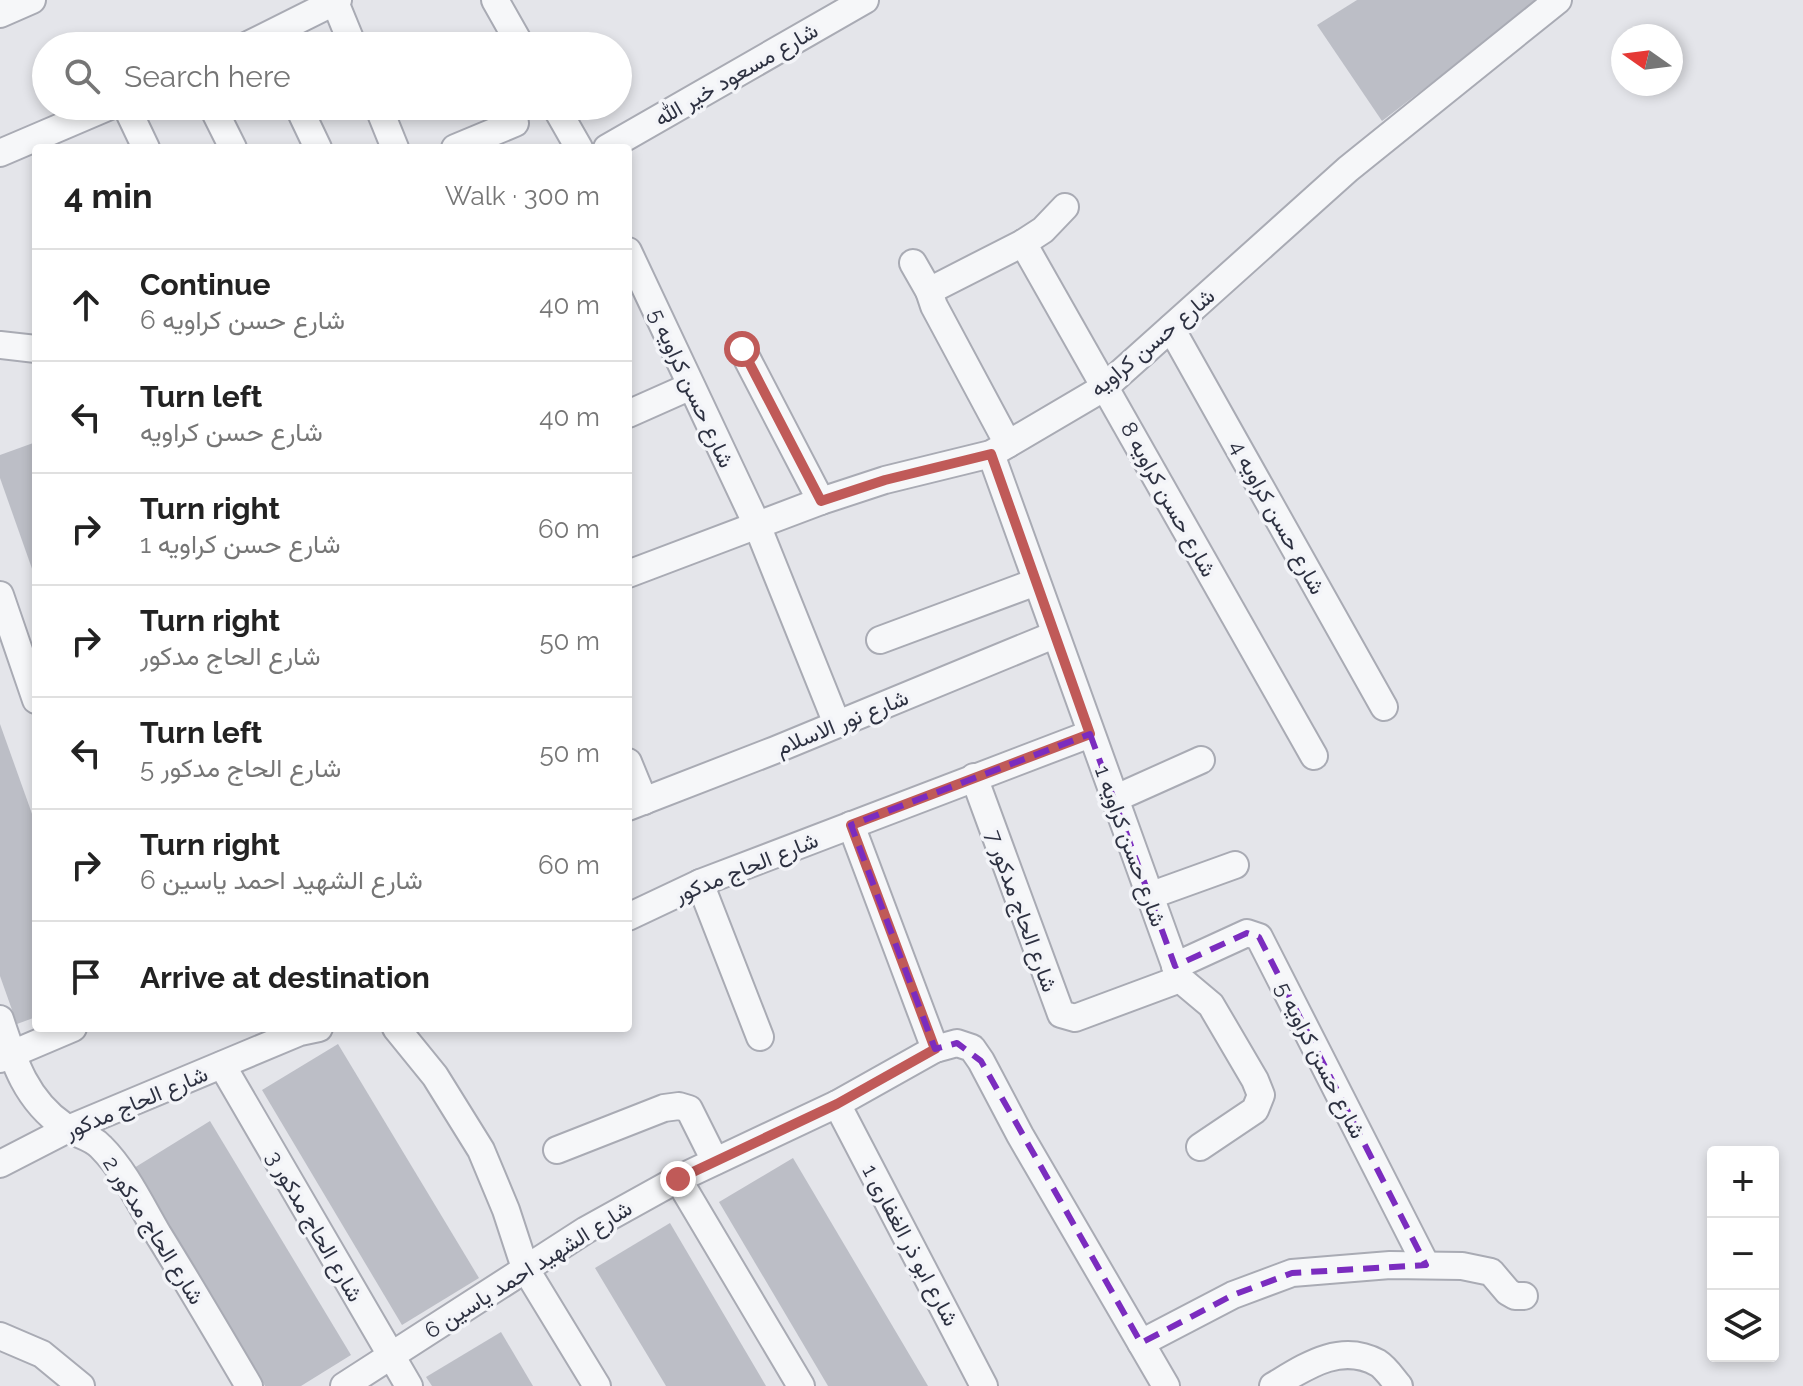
<!DOCTYPE html>
<html lang="en">
<head>
<meta charset="utf-8">
<style>
	body { margin:0; font-family:Raleway,Vazirmatn,sans-serif; background:#f6f6f6; color:#222 }
	.controls { position:absolute; right:24px; bottom:24px; display:grid; overflow:hidden; border-radius:8px; box-shadow:0 4px 12px #0003 }
	.controls button { width:72px; height:72px; display:grid; place-items:center; padding:0; border:0; border-bottom:2px solid #e0e0e0; background:#fff; color:#222; font:40px sans-serif }
	.compass { position:absolute; left:1611px; top:24px; width:72px; height:72px; border-radius:50%; background:#fff; box-shadow:0 4px 12px #0003; rotate:284deg }
	.stop { position:absolute; width:24px; height:24px; margin:-18px; border:6px solid #c05a58; border-radius:50%; background:#fff }
	.stop.end { background:#c05a58; border-color:#fff; box-shadow:0 2px 8px #0008 }
	.list { margin:0; padding:0; list-style:none }
	h2 { display:flex; justify-content:space-between; align-items:center; height:104px; margin:0; padding:0 32px; font-size:34px }
	h2 small { font-size:26px; font-weight:400; color:#767676 }
	.list li { display:grid; grid-template-columns:52px 1fr auto; gap:24px; align-items:center; box-sizing:border-box; height:112px; padding:0 32px; border-top:2px solid #e0e0e0 }
	.list b { display:block; font-size:30px; white-space:nowrap }
	.list p { margin:0; font-size:26px; white-space:nowrap; color:#767676 }
	.list em { font-size:26px; font-style:normal; color:#767676 }
	.icon { flex:none; width:44px; height:44px; fill:none; stroke:currentColor; stroke-width:2; stroke-linecap:round; stroke-linejoin:round }
	.map { position:relative; flex:none; width:1803px; height:1386px; overflow:hidden }
	.search { position:absolute; background:#fff; box-shadow:0 4px 12px #0003; left:32px; top:32px; width:600px; height:88px; display:flex; align-items:center; gap:20px; box-sizing:border-box; padding:0 28px; border-radius:44px; color:#767676; font-size:30px }
	.panel { position:absolute; background:#fff; box-shadow:0 4px 12px #0003; left:32px; top:144px; width:600px; height:888px; border-radius:8px }
	.map>svg:first-child { display:block }
	.building { fill:#bcbec6 }
	.lines { fill:none; stroke-linecap:round; stroke-linejoin:round }
	.minor-casing { stroke:#a9abb4; stroke-width:30 }
	.minor { stroke:#f6f7f9; stroke-width:26 }
	.route { stroke:#c05a58; stroke-width:10 }
	.marked { fill:none; stroke:#7b2cbf; stroke-width:6; stroke-dasharray:16 10; stroke-linejoin:round }
	.labels { text-anchor:middle; dominant-baseline:central; stroke-width:7; stroke-linejoin:round; paint-order:stroke }
	.street-label { font-size:22px; fill:#2d3141; stroke:#f3f4f8 }
</style>
</head>
<body>
<div class="map">
<svg width="1803" height="1386" viewBox="0 0 1803 1386">
	<rect width="100%" height="100%" fill="#e4e5ea"/>
	<g class="building">
		<path d="M1357,0h183l-158,121 -65,-96z"/>
		<path d="M36,442v138l-36,-102v-23z"/>
		<path d="M0,724l36,101v192l-19,7 -17,-48z"/>
		<path d="M338,1044l141,234 -77,47 -140,-235z"/>
		<path d="M210,1121l141,234 -50,31h-36l-131,-218z"/>
		<path d="M793,1158l135,228h-100l-109,-184z"/>
		<path d="M670,1223l96,163h-100l-71,-118z"/>
		<path d="M501,1332l32,54h-101l-6,-9z"/>
	</g>
	<g class="lines">
		<g class="minor-casing">
			<g id="minor">
				<path d="M495,0l26,46"/>
				<path d="M335,2l18,44"/>
				<path d="M0,14l32,-14"/>
				<path d="M246,46l92,-46"/>
				<path d="M126,106l20,42"/>
				<path d="M212,106l21,42"/>
				<path d="M298,106l20,42"/>
				<path d="M378,106l17,42"/>
				<path d="M555,106l24,42"/>
				<path d="M455,148l60,-25"/>
				<path d="M607,148l258,-148"/>
				<path d="M0,153l110,-47"/>
				<path d="M1023,243l291,513"/>
				<path d="M628,251l129,274 80,199"/>
				<path d="M913,263l16,28"/>
				<path d="M1171,328l213,379"/>
				<path d="M0,345l36,4"/>
				<path d="M742,349l79,152"/>
				<path d="M628,414l63,-28"/>
				<path d="M1008,444l-74,-138 -5,-15 94,-48 20,-13 22,-23"/>
				<path d="M991,454l189,525 31,26 44,75 6,15 -6,15 -55,37"/>
				<path d="M628,574l193,-73 64,-21 106,-26 114,-67 243,-218 210,-169"/>
				<path d="M0,595l36,105"/>
				<path d="M880,640l156,-58"/>
				<path d="M628,762l16,39"/>
				<path d="M974,777l87,237 14,4 105,-39"/>
				<path d="M1114,799l87,-39"/>
				<path d="M628,807l147,-57 279,-115"/>
				<path d="M851,825l84,224"/>
				<path d="M700,883l60,154"/>
				<path d="M1149,896l86,-31"/>
				<path d="M628,917l72,-34 390,-149"/>
				<path d="M1175,966l72,-33 12,4 167,328"/>
				<path d="M0,1019c14,43 26,81 64,107 12,9 27,10 37,21 24,24 40,58 57,87 31,50 61,101 91,152"/>
				<path d="M396,1028l39,48 46,74 25,60 19,58 72,118"/>
				<path d="M0,1059l73,-31"/>
				<path d="M222,1065l187,321"/>
				<path d="M837,1104l147,282"/>
				<path d="M557,1150l107,-42 15,-2 10,3 26,52"/>
				<path d="M0,1164l68,-35 232,-97 19,-4"/>
				<path d="M678,1179l123,207"/>
				<path d="M0,1336l42,18 39,32"/>
				<path d="M1141,1343l92,-48 59,-22 98,-8 72,1 29,6 17,20 7,4h9"/>
				<path d="M344,1386l242,-156 92,-51 159,-75 98,-55 22,-6 15,5 9,13 39,74 146,251"/>
				<path d="M1273,1386c32,-19 67,-44 105,-23 8,5 15,16 21,23"/>
			</g>
		</g>
		<use href="#minor" class="minor"/>
	</g>
	<g class="lines">
		<path class="route" d="M678,1179l159,-75 98,-55 -84,-224 239,-91 -99,-280 -106,26 -64,21 -79,-152"/>
	</g>
	<path class="marked" d="M1090,734l85,232 72,-33 12,4 167,328 -134,8 -59,22 -92,48 -160,-282 -24,-18 -22,6 -84,-224z"/>
	<g class="labels">
		<g class="street-label">
			<text transform="translate(736 74) rotate(-30)">شارع مسعود خير الله</text>
			<text transform="translate(1152 342) rotate(-40)">شارع حسن كراويه</text>
			<text transform="translate(692 388) rotate(65)">شارع حسن كراويه 5</text>
			<text transform="translate(1169 499) rotate(61)">شارع حسن كراويه 8</text>
			<text transform="translate(1278 517) rotate(61)">شارع حسن كراويه 4</text>
			<text transform="translate(842 722) rotate(-22)">شارع نور الاسلام</text>
			<text transform="translate(1131 846) rotate(70)">شارع حسن كراويه 1</text>
			<text transform="translate(746 867) rotate(-22)">شارع الحاج مدكور</text>
			<text transform="translate(1022 911) rotate(70)">شارع الحاج مدكور 7</text>
			<text transform="translate(1321 1060) rotate(63)">شارع حسن كراويه 5</text>
			<text transform="translate(136 1102) rotate(-23)">شارع الحاج مدكور</text>
			<text transform="translate(315 1226) rotate(60)">شارع الحاج مدكور 3</text>
			<text transform="translate(154 1230) rotate(58)">شارع الحاج مدكور 2</text>
			<text transform="translate(911 1245) rotate(62)">شارع ابو ذر الغفارى 1</text>
			<text transform="translate(528 1269) rotate(-32)">شارع الشهيد احمد ياسين 6</text>
		</g>
	</g>
</svg>
<div class="controls">
<button>+</button>
<button>−</button>
<button><svg class="icon" aria-label="layers" viewBox="0 0 24 24"><path d="M12 4l9 5-9 5-9-5zM3 14l9 5 9-5"/></svg></button>
</div>
<svg class="compass" viewBox="-18 -18 36 36"><path d="M0-13l5 13h-10z" fill="#e53935"/><path d="M0 13l5-13h-10z" fill="#767676"/></svg>
<div class="stop" style="left:742px;top:349px"></div>
<div class="stop end" style="left:678px;top:1179px"></div>
<div class="search"><svg class="icon" aria-label="search" viewBox="0 0 24 24"><circle cx="10" cy="10" r="6"/><path d="M15 15l6 6"/></svg>Search here</div>
<section class="panel">
<h2>4 min<small>Walk · 300 m</small></h2>
<ul class="list">
<li><svg class="icon" aria-label="ahead" viewBox="0 0 24 24"><path d="M12 20V5M6 11l6-6 6 6"/></svg><div><b>Continue</b><p>شارع حسن كراويه 6</p></div><em>40 m</em></li>
<li><svg class="icon" aria-label="left" viewBox="0 0 24 24"><path d="M17 20v-9H6M10 6l-5 5 5 5"/></svg><div><b>Turn left</b><p>شارع حسن كراويه</p></div><em>40 m</em></li>
<li><svg class="icon" aria-label="right" viewBox="0 0 24 24"><path d="M7 20v-9h11M14 6l5 5-5 5"/></svg><div><b>Turn right</b><p>شارع حسن كراويه 1</p></div><em>60 m</em></li>
<li><svg class="icon" aria-label="right" viewBox="0 0 24 24"><path d="M7 20v-9h11M14 6l5 5-5 5"/></svg><div><b>Turn right</b><p>شارع الحاج مدكور</p></div><em>50 m</em></li>
<li><svg class="icon" aria-label="left" viewBox="0 0 24 24"><path d="M17 20v-9H6M10 6l-5 5 5 5"/></svg><div><b>Turn left</b><p>شارع الحاج مدكور 5</p></div><em>50 m</em></li>
<li><svg class="icon" aria-label="right" viewBox="0 0 24 24"><path d="M7 20v-9h11M14 6l5 5-5 5"/></svg><div><b>Turn right</b><p>شارع الشهيد احمد ياسين 6</p></div><em>60 m</em></li>
<li><svg class="icon" aria-label="arrive" viewBox="0 0 24 24"><path d="M6 21V4h12l-3 4 3 4H6"/></svg><div><b>Arrive at destination</b></div></li>
</ul>
</section>
</div>
</body>
</html>
